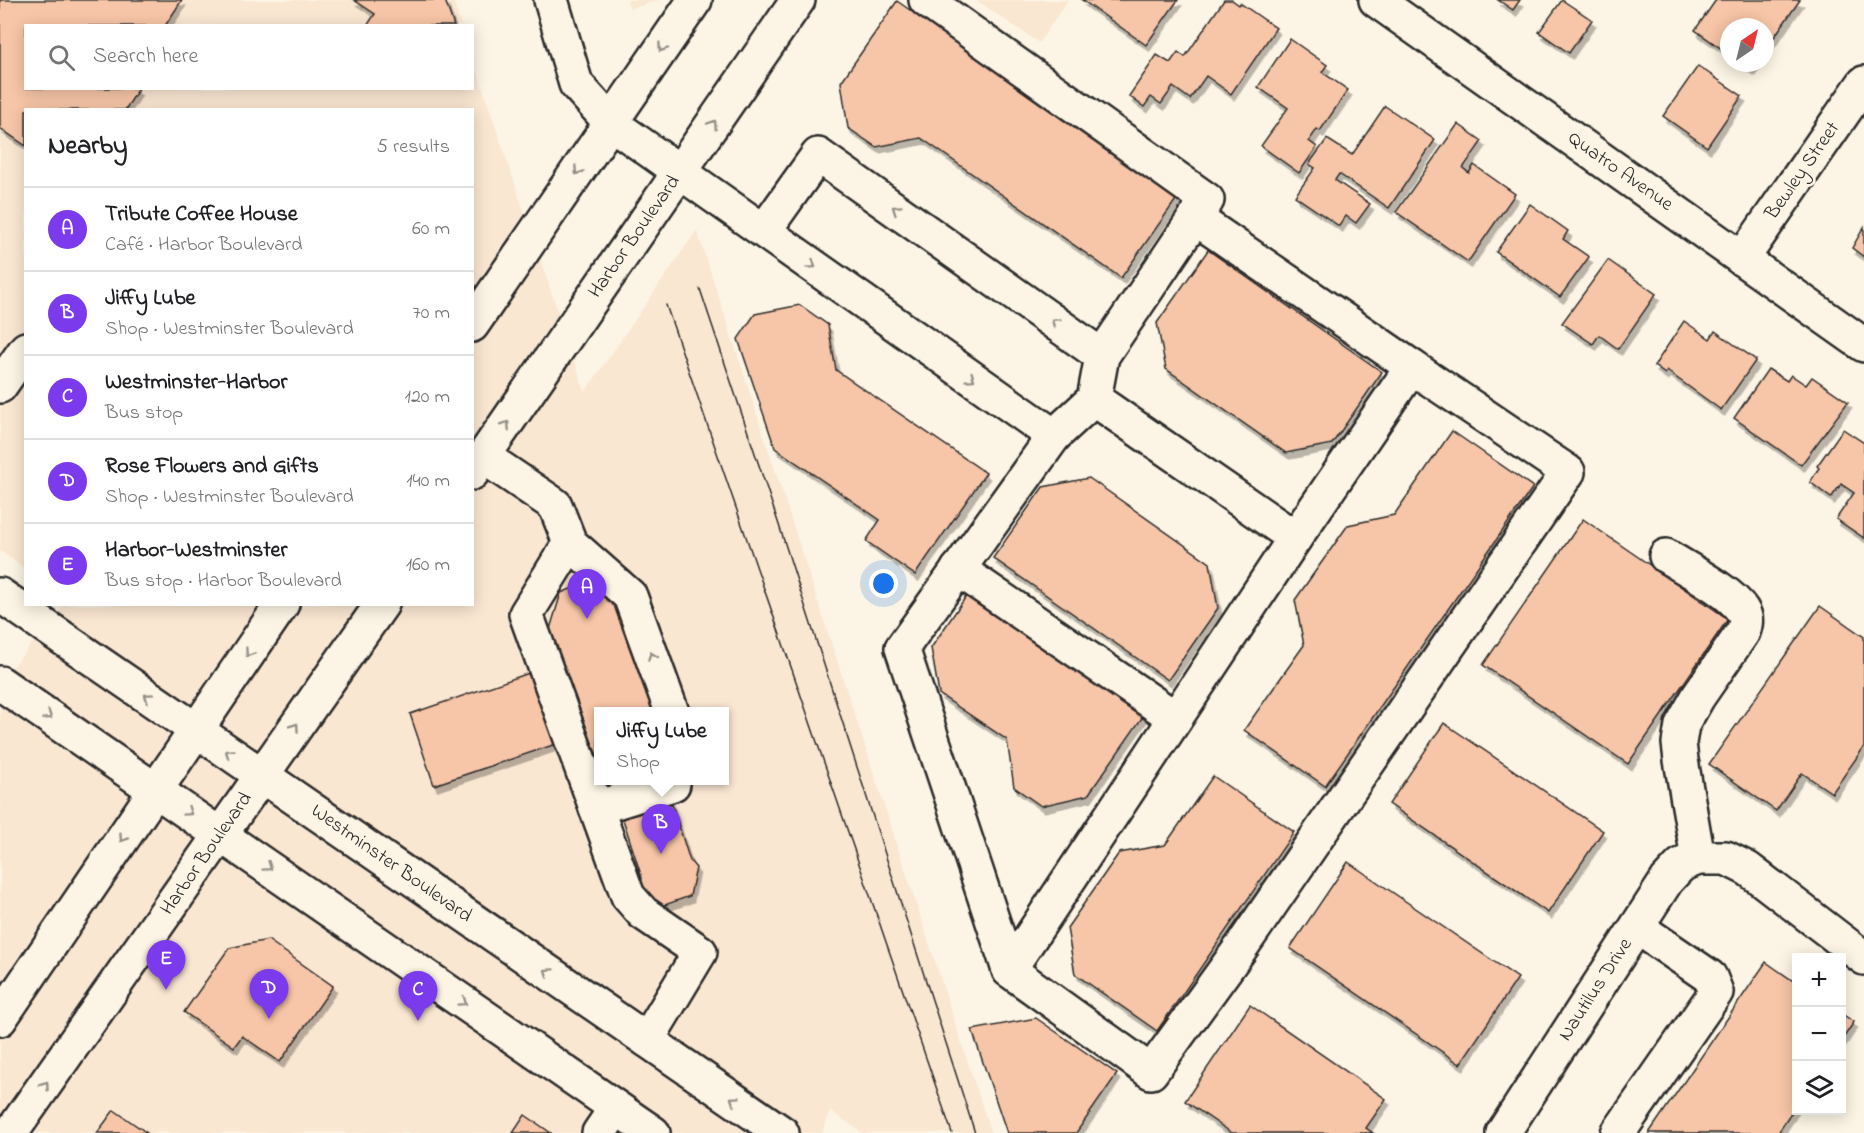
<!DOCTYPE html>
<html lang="en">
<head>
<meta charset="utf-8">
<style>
	body { margin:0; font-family:"Indie Flower",sans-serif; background:#f2f2f2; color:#202124 }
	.controls { position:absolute; right:18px; bottom:18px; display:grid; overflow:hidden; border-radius:0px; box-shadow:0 3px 15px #0003 }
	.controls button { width:54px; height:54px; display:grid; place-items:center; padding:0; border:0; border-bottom:2px solid #e0e0e0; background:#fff; color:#202124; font:30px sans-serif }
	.compass { position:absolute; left:1720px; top:18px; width:54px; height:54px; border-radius:50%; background:#fff; box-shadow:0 3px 15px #0003; rotate:35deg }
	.you { position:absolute; left:884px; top:584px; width:21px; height:21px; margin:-15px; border:4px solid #fff; border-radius:50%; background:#1a73e8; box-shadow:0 0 0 9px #1a73e833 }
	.badge { display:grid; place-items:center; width:39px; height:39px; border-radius:50%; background:#7c3aed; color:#fff; font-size:20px; font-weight:700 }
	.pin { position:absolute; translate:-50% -50px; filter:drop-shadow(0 2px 3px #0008) }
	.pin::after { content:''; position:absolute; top:32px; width:21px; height:18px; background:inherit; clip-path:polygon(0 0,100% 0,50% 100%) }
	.popup { position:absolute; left:594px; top:707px; width:135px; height:78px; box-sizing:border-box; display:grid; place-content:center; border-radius:0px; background:#fff; filter:drop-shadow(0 2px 4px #0005); font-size:20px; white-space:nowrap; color:#757577 }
	.popup b { font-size:22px; color:#202124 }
	.popup::after { content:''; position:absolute; left:50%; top:100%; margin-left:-12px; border:12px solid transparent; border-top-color:#fff }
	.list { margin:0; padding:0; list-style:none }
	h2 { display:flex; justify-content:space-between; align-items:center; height:78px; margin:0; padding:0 24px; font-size:26px }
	h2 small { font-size:20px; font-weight:400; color:#757577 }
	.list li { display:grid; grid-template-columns:39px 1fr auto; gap:18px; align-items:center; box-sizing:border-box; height:84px; padding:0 24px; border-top:2px solid #e0e0e0 }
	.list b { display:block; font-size:22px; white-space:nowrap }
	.list p { margin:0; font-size:20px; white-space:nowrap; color:#757577 }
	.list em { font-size:20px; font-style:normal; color:#757577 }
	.icon { flex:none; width:33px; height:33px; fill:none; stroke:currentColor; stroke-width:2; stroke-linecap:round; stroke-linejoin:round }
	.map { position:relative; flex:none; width:1864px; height:1133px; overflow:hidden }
	.search { position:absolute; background:#fff; box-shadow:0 3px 15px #0003; left:24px; top:24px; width:450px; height:66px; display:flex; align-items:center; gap:15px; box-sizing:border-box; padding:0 21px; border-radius:0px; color:#757577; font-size:22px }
	.panel { position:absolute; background:#fff; box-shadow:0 3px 15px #0003; left:24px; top:108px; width:450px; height:498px; border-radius:0px }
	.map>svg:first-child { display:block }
	.built { fill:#fae7d2; fill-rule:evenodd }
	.building { fill:#f7c5a7; stroke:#2b2b2b; stroke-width:1.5; filter:url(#shadow) }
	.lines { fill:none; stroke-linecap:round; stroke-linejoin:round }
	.minor-casing { stroke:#2b2b2b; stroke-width:38 }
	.major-casing { stroke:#2b2b2b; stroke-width:38 }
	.minor { stroke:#fcf5e5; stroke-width:33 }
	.major { stroke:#fcf5e5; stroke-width:33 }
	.tram { stroke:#2b2b2b; stroke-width:1.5 }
	.oneway { stroke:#949088 }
	.labels { text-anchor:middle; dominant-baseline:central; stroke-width:5; stroke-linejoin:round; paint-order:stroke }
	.street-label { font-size:20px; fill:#2b2b2b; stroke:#fcf5e5 }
</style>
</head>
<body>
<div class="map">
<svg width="1864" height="1133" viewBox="0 0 1864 1133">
	<defs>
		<filter id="shadow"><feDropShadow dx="3.5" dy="6" stdDeviation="0" flood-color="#0004"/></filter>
	</defs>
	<rect width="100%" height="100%" fill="#fcf5e5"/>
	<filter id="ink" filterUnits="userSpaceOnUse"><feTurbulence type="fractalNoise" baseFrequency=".0167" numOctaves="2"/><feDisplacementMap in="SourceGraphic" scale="12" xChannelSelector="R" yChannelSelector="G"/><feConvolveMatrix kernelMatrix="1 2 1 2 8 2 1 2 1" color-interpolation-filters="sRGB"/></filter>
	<g filter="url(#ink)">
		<g class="built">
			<path d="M0,0h453l8,25 -435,1v62h446l1,-29 112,333 112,-162 294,903h-128l-33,-22 -8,22h-822v-451l64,-77 408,-1v-494h-446l-1,459 -25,-18zM598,712h126v68h-126z"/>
			<path d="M627,0h33l-30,9z"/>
			<path d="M976,0h92l-29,43z"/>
		</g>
		<g class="building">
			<path d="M0,0h182l-17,26h-139v62h109l3,2 -13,20h-99v36l-26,-18z"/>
			<path d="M354,0h91l9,26h-87l8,-12z"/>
			<path d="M1082,0h96l-32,45z"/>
			<path d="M1224,0h8l7,5 1,-2 36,25 -45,66 -25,-18 -16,23 -17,-12 -12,17 -10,-7 -7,10 -15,-11 28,-41 13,8 8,-11 7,5z"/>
			<path d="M1498,0h22l-7,10z"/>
			<path d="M1562,0l30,20 -23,33 -30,-21z"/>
			<path d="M1716,0h84l-35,50v-23h-36v27l-34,-24z"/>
			<path d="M897,1l281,196 -57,81 -200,-140 -45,9 -28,-19 -7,-46z"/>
			<path d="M1290,39l37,26 -5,7 26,18 -28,41 -3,-2 -8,12 8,6 -18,26 -38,-27 27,-38 -30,-21z"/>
			<path d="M1741,63h15l-5,7z"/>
			<path d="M1698,66l44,30 -35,51 -44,-31z"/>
			<path d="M1385,106l50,34 -46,68 -50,-34 -4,6 35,24 -14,19 -10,-7 -7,10 -44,-30 20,-28 -6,-4 18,-25 25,16z"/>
			<path d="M1458,124l24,17 -19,27 6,5 5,-8 41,29 -47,68 -72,-50z"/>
			<path d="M1530,204l38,27 -5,8 26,18 -29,40 -64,-45z"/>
			<path d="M1864,227v30l-12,-9z"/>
			<path d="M1208,250l174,122 -50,72 -46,9 -120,-84 -9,-46z"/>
			<path d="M1608,260l48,34 -38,55 -19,-14 -6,9 -31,-21z"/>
			<path d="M800,305l28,20 8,45 150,103 -71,102 -49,-34 14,-21 -105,-72 -37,-109 17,-25z"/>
			<path d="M1684,321l26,18 5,-8 41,29 -35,50 -54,-39 -2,3 -11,-8z"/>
			<path d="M1768,369l19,12 4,-6 15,10 6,-8 36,25 -47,63 -67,-47z"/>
			<path d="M1843,429l21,14v95l-28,-19 18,-26 -13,-9 -10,14 -21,-16 9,-14 -2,-2z"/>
			<path d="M1452,431l81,56 -208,299 -81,-56 60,-85 -9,-45 53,-75 46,-10z"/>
			<path d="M1089,478l121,85 8,45 -50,72 -175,-122 50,-71z"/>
			<path d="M1583,519l145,100 -100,145 -145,-99z"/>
			<path d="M595,579l24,25 37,108h-58v47l-48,-130 11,-36z"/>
			<path d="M969,592l175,123 -56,80 -47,11 -27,-19 -7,-47 -68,-46 -8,-46z"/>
			<path d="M1820,606l44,31v110l-32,46 -30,-20 -26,38 -67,-47z"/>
			<path d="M538,670l24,72 -128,43 -24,-71z"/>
			<path d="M1444,723l159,108 -55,82 -159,-109z"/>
			<path d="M1213,776l81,56 -137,199 -82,-57 -8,-46 52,-75 46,-8z"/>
			<path d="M669,795l21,66 6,7 -6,28 -28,10 -22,-18 2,-10 -22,-68z"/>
			<path d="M1348,862l170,116 -58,86 -170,-116z"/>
			<path d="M268,940l65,46 -53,76 -38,-26 -8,11 -50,-35 45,-64z"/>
			<path d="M1766,962l30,21v123l-18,27h-129z"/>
			<path d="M1250,1005l136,94 -20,29 7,5h-141l-47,-32z"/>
			<path d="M1842,1014l12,8 -12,18z"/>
			<path d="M1036,1018l81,56 -41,59h-69l-35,-103z"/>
			<path d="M114,1110l33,23h-50z"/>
			<path d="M525,1115l26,18h-38z"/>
		</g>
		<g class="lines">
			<g class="minor-casing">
				<g id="minor">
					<path d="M551,0l25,84 35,39"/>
					<path d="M1376,0l488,345"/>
					<path d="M680,172l374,264 40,-37 8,-43 105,-156 -281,-200"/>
					<path d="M764,231l54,-76 284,201"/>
					<path d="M1742,259l122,-176"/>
					<path d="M0,386l26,-37"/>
					<path d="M1094,399l201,139 117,-171 -217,-149"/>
					<path d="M1054,436l-152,212 107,322 142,102 89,-123 328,-477 -156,-105"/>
					<path d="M484,457l71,48 15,38 -44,71 102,282 15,17 57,39 -53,88"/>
					<path d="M570,543l60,53 42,116"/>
					<path d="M1666,556c21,13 64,35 76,54 5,8 4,14 1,22l-45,65 -16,28 -3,18 2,17 17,98"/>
					<path d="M958,569l217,149"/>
					<path d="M596,808l77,-24v-4"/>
					<path d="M1009,970l286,-432"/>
					<path d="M599,1133l17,-25"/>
					<path d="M1503,1133l164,-253 14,-15 17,-7h28l22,11 116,89"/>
					<path d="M1618,1133l98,-141 -6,-15 -73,-50"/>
				</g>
			</g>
			<g class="major-casing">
				<g id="major">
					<path d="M611,123l69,49"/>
					<path d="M472,325l223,-325"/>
					<path d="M472,473l326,-473"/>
					<path d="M0,595l782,538"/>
					<path d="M0,683l653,450"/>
					<path d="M0,1019l282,-415"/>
					<path d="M11,1133l371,-529"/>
				</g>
			</g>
			<use href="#minor" class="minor"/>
			<use href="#major" class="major"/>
			<g class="tram">
				<path d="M700,289l78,233 197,611"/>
				<path d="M666,305l286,828"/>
			</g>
		</g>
		<defs><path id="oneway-chevron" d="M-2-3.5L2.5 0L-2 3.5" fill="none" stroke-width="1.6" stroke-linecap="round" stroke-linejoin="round" transform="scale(1.5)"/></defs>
		<g class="oneway">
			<use href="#oneway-chevron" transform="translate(662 48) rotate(124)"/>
			<use href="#oneway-chevron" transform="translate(713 124) rotate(-56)"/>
			<use href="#oneway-chevron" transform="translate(578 171) rotate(124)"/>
			<use href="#oneway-chevron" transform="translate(896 209) rotate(-145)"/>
			<use href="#oneway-chevron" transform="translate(812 265) rotate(35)"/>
			<use href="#oneway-chevron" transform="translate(1055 322) rotate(-145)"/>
			<use href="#oneway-chevron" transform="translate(971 378) rotate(35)"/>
			<use href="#oneway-chevron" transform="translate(506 425) rotate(-56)"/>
			<use href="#oneway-chevron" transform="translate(249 653) rotate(124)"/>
			<use href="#oneway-chevron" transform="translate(652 656) rotate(-110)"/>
			<use href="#oneway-chevron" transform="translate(148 697) rotate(-145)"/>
			<use href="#oneway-chevron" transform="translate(48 716) rotate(34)"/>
			<use href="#oneway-chevron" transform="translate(295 727) rotate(-55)"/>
			<use href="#oneway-chevron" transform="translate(229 753) rotate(-145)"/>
			<use href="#oneway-chevron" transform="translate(188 812) rotate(35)"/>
			<use href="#oneway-chevron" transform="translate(123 838) rotate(124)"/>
			<use href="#oneway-chevron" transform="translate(268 867) rotate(35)"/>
			<use href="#oneway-chevron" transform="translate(548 972) rotate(-145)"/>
			<use href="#oneway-chevron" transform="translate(463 1002) rotate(35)"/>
			<use href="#oneway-chevron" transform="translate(45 1085) rotate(-55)"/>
			<use href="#oneway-chevron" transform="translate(734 1100) rotate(-146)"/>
		</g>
	</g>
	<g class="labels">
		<g class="street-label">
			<text transform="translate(1803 171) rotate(-55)">Bewley Street</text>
			<text transform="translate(1620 172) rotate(35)">Quatro Avenue</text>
			<text transform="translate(635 237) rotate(-55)">Harbor Boulevard</text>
			<text transform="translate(207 854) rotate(-55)">Harbor Boulevard</text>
			<text transform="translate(391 864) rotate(35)">Westminster Boulevard</text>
			<text transform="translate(1596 990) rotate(-57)">Nautilus Drive</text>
		</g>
	</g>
</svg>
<div class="controls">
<button>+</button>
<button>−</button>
<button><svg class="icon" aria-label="layers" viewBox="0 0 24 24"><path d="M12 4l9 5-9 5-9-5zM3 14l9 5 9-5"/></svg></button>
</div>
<svg class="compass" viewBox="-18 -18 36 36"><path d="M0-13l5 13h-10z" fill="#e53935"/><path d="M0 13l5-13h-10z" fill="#757577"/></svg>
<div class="you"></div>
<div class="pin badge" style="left:587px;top:619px">A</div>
<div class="pin badge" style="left:661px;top:854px">B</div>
<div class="popup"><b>Jiffy Lube</b>Shop</div>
<div class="pin badge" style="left:418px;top:1021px">C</div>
<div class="pin badge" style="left:269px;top:1019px">D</div>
<div class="pin badge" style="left:166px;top:990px">E</div>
<div class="search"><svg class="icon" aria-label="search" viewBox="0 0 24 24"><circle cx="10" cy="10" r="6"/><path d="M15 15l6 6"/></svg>Search here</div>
<section class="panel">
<h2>Nearby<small>5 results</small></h2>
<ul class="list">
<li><span class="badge">A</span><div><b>Tribute Coffee House</b><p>Café · Harbor Boulevard</p></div><em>60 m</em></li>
<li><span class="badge">B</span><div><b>Jiffy Lube</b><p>Shop · Westminster Boulevard</p></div><em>70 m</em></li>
<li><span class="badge">C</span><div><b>Westminster-Harbor</b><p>Bus stop</p></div><em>120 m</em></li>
<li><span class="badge">D</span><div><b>Rose Flowers and Gifts</b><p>Shop · Westminster Boulevard</p></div><em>140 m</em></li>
<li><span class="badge">E</span><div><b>Harbor-Westminster</b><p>Bus stop · Harbor Boulevard</p></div><em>160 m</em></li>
</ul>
</section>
</div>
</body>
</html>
